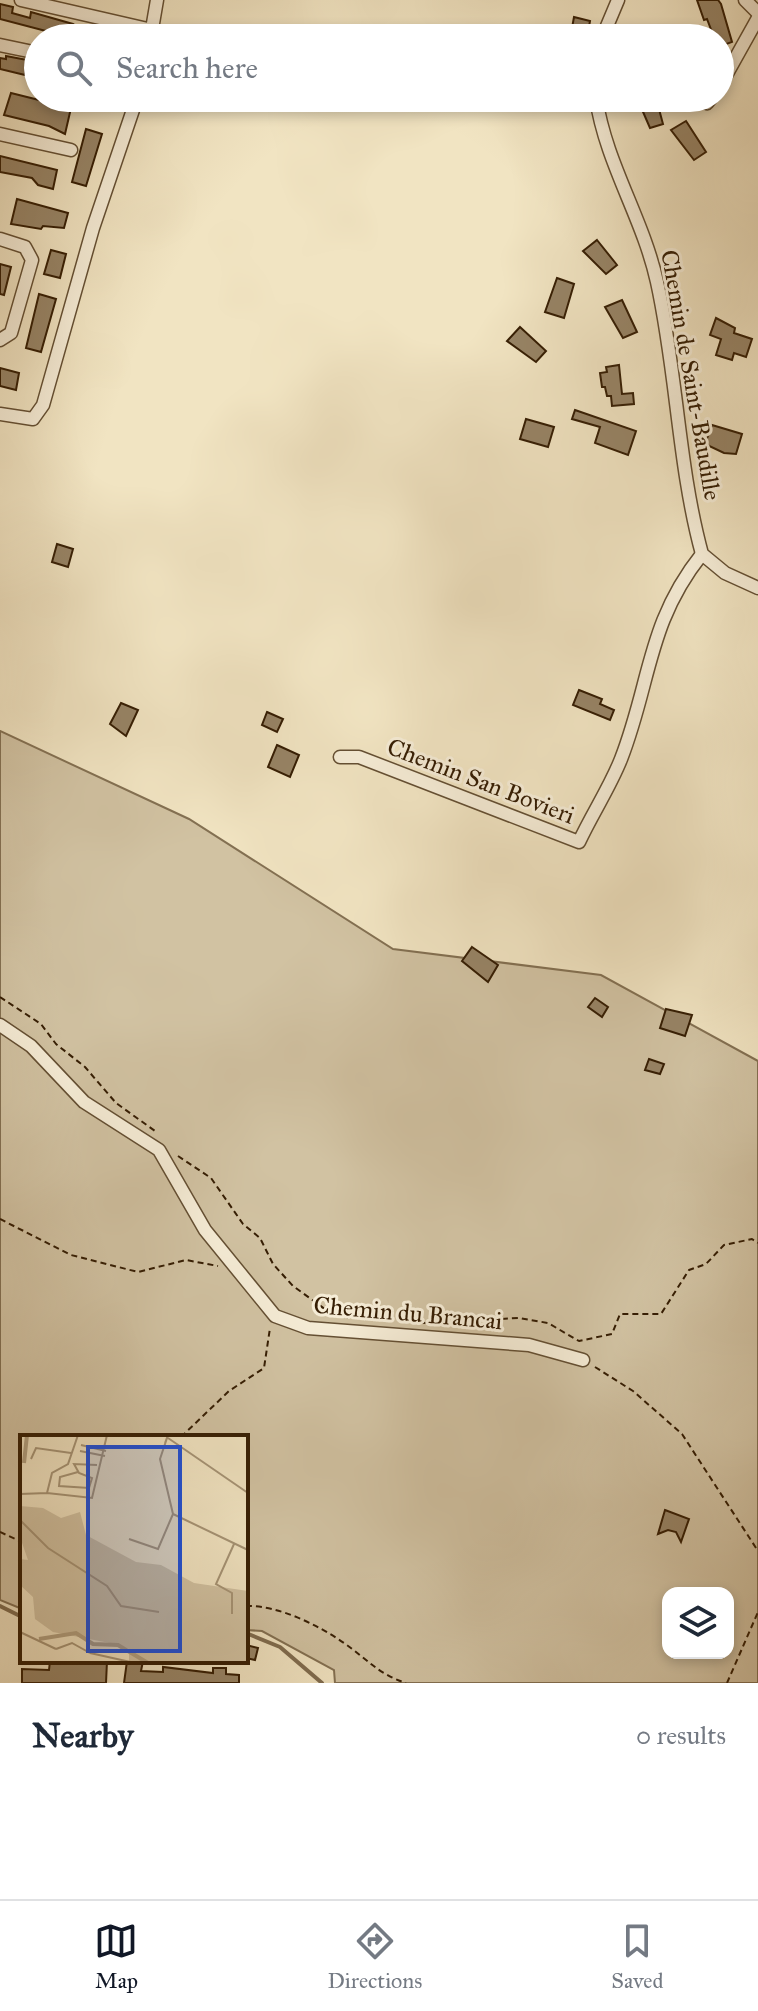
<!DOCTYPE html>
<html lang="en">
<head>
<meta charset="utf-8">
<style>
	body { margin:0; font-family:"IM FELL Great Primer",serif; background:#f6f6f7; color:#1f2937 }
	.controls { position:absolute; right:24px; bottom:24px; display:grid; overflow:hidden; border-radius:16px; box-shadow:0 4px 12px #0003 }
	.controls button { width:72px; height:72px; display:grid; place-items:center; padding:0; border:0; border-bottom:2px solid #e0e1e3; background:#fff; color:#1f2937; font:40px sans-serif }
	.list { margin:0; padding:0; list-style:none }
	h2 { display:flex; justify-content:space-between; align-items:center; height:104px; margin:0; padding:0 32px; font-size:34px }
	h2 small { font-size:26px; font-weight:400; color:#747a83 }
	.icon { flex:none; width:44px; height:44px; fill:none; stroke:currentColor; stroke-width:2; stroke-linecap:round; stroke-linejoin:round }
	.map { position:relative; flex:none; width:758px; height:1683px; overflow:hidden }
	.search { position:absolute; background:#fff; box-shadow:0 4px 12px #0003; left:24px; right:24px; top:24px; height:88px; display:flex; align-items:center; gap:20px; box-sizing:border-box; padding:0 28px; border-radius:44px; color:#747a83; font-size:30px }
	.sheet { height:216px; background:#fff }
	nav { display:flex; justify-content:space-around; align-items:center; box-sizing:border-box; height:112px; border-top:2px solid #e0e1e3; background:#fff; font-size:22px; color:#747a83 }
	nav a { display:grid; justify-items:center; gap:4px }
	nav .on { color:#111827 }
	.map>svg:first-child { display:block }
	.green { fill:#d1c2a2; stroke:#837052; stroke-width:2; fill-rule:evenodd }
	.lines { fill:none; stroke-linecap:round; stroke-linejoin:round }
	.stream { stroke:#7f6c4f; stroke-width:4 }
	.building { fill:#978466; stroke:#351d03; stroke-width:2 }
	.minor-casing { stroke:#644f33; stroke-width:15 }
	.path { stroke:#351d03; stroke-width:2; stroke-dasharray:6 4; stroke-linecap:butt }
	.minor { stroke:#f6edd7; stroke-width:12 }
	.labels { text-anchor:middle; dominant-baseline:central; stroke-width:6; stroke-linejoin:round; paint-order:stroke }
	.street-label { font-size:24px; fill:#351d03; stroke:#f6edd7 }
	.inset-river { fill:none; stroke:#b1a081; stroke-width:4 }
	.inset-road { fill:none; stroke:#a69476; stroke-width:2 }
	.view { fill:#1d4ed8; fill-opacity:0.15; stroke:#1d4ed8; stroke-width:4 }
	.inset-edge { fill:none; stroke:#351d03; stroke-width:4 }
</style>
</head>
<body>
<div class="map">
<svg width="758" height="1683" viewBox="0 0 758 1683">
	<rect width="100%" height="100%" fill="#f1e4c2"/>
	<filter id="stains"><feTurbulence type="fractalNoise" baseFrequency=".0025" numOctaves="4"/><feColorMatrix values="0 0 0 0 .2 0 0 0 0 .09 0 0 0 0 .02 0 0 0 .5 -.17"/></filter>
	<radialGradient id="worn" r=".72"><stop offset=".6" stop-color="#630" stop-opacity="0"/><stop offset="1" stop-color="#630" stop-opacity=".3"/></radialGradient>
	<path class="green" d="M0,731l189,88 204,130 208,26 157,86v622h-423l-1,-13 -72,-39 -16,-1v-193h-224v172l-22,-9zM668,1593h60v60h-60z"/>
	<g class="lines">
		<g class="stream">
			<path d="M0,1606l22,11"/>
			<path d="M246,1633l34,14 42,36"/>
		</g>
	</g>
	<g class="building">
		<path d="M697,0h21l3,4 11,38 -11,4 -1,-8 -8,-6 -5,-13 -3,1z"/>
		<path d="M0,4l13,3 -1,6 18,5 1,-6 42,12 6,4 -1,10 -33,-2 1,-5 -46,-12z"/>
		<path d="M574,17l16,4 -3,17 -35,-5v-5h20z"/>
		<path d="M6,56l32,6v11l-12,-3 -1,5 -25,-6v-11l6,1z"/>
		<path d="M11,93l60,15 -6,26 -16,-8 -45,-11z"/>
		<path d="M637,98h19l7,26 -13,4z"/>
		<path d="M686,121l20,31 -12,8 -23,-30z"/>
		<path d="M86,129l16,5 -16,52 -14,-4z"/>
		<path d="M0,156l57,14 -4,19 -15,-4 -6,-7 -32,-6z"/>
		<path d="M17,199l51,14 -4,15 -21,-2 -2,3 -30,-5z"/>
		<path d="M597,240l20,25 -11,9 -23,-23z"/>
		<path d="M51,250l15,4 -6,24 -16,-4z"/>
		<path d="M0,264l11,3 -7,28 -4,-1z"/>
		<path d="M557,278l17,6 -10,34 -19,-6z"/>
		<path d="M39,294l17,5 -15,53 -15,-4z"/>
		<path d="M622,300l15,32 -14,6 -18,-31z"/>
		<path d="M716,318l19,10 -1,5 18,6 -6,18 -12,-4 -2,7 -16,-5 5,-16 -11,-4z"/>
		<path d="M520,327l26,24 -10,11 -29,-21z"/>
		<path d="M619,365l3,29 11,-1 1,11 -22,2 -1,-10h-4l-2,-9h-3l-2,-14 7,-1 -1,-5z"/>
		<path d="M0,368l19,5 -3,17 -16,-4z"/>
		<path d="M575,410l61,21 -8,24 -33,-12 5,-16 -28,-8z"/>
		<path d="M526,419l28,8 -6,20 -28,-8z"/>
		<path d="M712,425l30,9 -6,20 -12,-1 -19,-9z"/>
		<path d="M57,544l16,5 -5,18 -16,-5z"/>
		<path d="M579,690l23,9 -2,5 14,6 -4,10 -37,-15z"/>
		<path d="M121,703l17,7 -12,26 -16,-12z"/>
		<path d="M267,712l16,7 -6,13 -15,-7z"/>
		<path d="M277,745l22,10 -9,22 -22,-10z"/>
		<path d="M472,947l26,18 -10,17 -26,-21z"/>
		<path d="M595,998l13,9 -6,10 -14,-10z"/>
		<path d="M666,1009l26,6 -7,21 -25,-8z"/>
		<path d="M649,1059l15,5 -4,10 -15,-4z"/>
		<path d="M665,1510l24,9 -8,23 -5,-10 -8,-2 -10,4z"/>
		<path d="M246,1645l12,3 -3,12 -9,-2z"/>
		<path d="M50,1661h57l-1,22h-84v-14l27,1z"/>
		<path d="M127,1661h16l-2,10 22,1v-5l50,6v-5h13v6l13,1v8h-115z"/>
	</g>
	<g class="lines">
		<g class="minor-casing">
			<g id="minor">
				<path d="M21,0l131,30"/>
				<path d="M745,0l13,13"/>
				<path d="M151,35l6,-35"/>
				<path d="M602,38l16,-38"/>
				<path d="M0,45l38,8"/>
				<path d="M720,86l38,-68"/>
				<path d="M596,98c10,66 47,120 61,184 20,90 21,184 45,272l23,19 33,15"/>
				<path d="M697,98l10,5 4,-5"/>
				<path d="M0,134l71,16"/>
				<path d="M0,239l25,8 7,13 -21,73 -11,7"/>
				<path d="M0,414l33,5 10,-14 50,-177 44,-130"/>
				<path d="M340,757h19l220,85c13,-28 31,-55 42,-83 30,-77 26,-136 81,-205"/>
				<path d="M0,1025l31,21 53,56 75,48 46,80 70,86 33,12 221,17 54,15"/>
			</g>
		</g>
		<g class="path">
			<path d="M0,997l41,27 15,20 29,23 31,36 39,28"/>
			<path d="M178,1156l33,22 32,46 17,14 13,26 20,22 40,29 15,3"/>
			<path d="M0,1219l71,36 67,17 48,-12 32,6"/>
			<path d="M422,1323l97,-5 29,5 31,18 33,-7 8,-20h41l28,-44 17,-6 18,-19 28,-6 6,4"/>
			<path d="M595,1367l38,24 49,43 76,117"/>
			<path d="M181,1437l48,-46 35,-23 6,-40"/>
			<path d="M0,1532l22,10"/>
			<path d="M246,1606c32,-1 72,19 98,37 23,16 34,31 62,40"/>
			<path d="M727,1683l31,-71"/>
		</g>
		<use href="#minor" class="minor"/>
	</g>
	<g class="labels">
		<g class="street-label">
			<text transform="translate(691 375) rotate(80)">Chemin de Saint-Baudille</text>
			<text transform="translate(481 781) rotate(21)">Chemin San Bovieri</text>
			<text transform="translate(408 1313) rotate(5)">Chemin du Brancai</text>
		</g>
	</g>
	<g transform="translate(20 1435)">
		<rect width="228" height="228" fill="#f1e4c2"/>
		<path d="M0,71l23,2 18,10 19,-6 6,23 50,27 25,3 33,18 54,8v72h-119v-14l-9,-4 -67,-13 -18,-13 -2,-22 -13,-12v-26l8,1 -8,-23z" fill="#d1c2a2"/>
		<path class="inset-river" d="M4,28l3,-28M19,204l37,-6 17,11 25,1 30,18"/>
		<path class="inset-road" d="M148,3l80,55M145,8l3,-8 -8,24 13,55 75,36M61,10l25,6M60,16l25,5M11,24l5,-11 35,5M58,37l-18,5 -1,9 30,2 3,-10 -13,-5 -5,-9 23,1M27,58l45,5 15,-63M0,59l27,-1 5,-20 16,-9 10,-29M0,85l28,28 59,38 14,20 38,6M109,104l29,10 15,-35M212,179v-21l-16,-9 18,-40M0,197l36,17M36,214l16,-6 18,10M70,218l45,10"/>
		<path class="view" d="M68,12h92v204h-92z"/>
		<rect width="228" height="228" class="inset-edge"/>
	</g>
	<rect width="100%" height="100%" filter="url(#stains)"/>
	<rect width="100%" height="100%" fill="url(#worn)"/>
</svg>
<div class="controls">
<button><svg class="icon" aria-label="layers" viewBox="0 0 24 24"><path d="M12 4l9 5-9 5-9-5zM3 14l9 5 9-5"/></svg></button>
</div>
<div class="search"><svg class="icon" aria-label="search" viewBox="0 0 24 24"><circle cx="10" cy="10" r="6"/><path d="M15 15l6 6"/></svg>Search here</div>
</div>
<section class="sheet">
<h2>Nearby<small>0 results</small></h2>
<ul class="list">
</ul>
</section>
<nav>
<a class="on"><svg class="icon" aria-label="map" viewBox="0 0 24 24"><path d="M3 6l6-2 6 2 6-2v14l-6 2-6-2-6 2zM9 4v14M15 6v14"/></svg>Map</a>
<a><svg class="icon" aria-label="directions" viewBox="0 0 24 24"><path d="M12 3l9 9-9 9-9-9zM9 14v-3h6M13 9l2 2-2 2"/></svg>Directions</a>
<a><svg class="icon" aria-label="saved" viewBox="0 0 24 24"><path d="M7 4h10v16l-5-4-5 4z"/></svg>Saved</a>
</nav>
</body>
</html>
